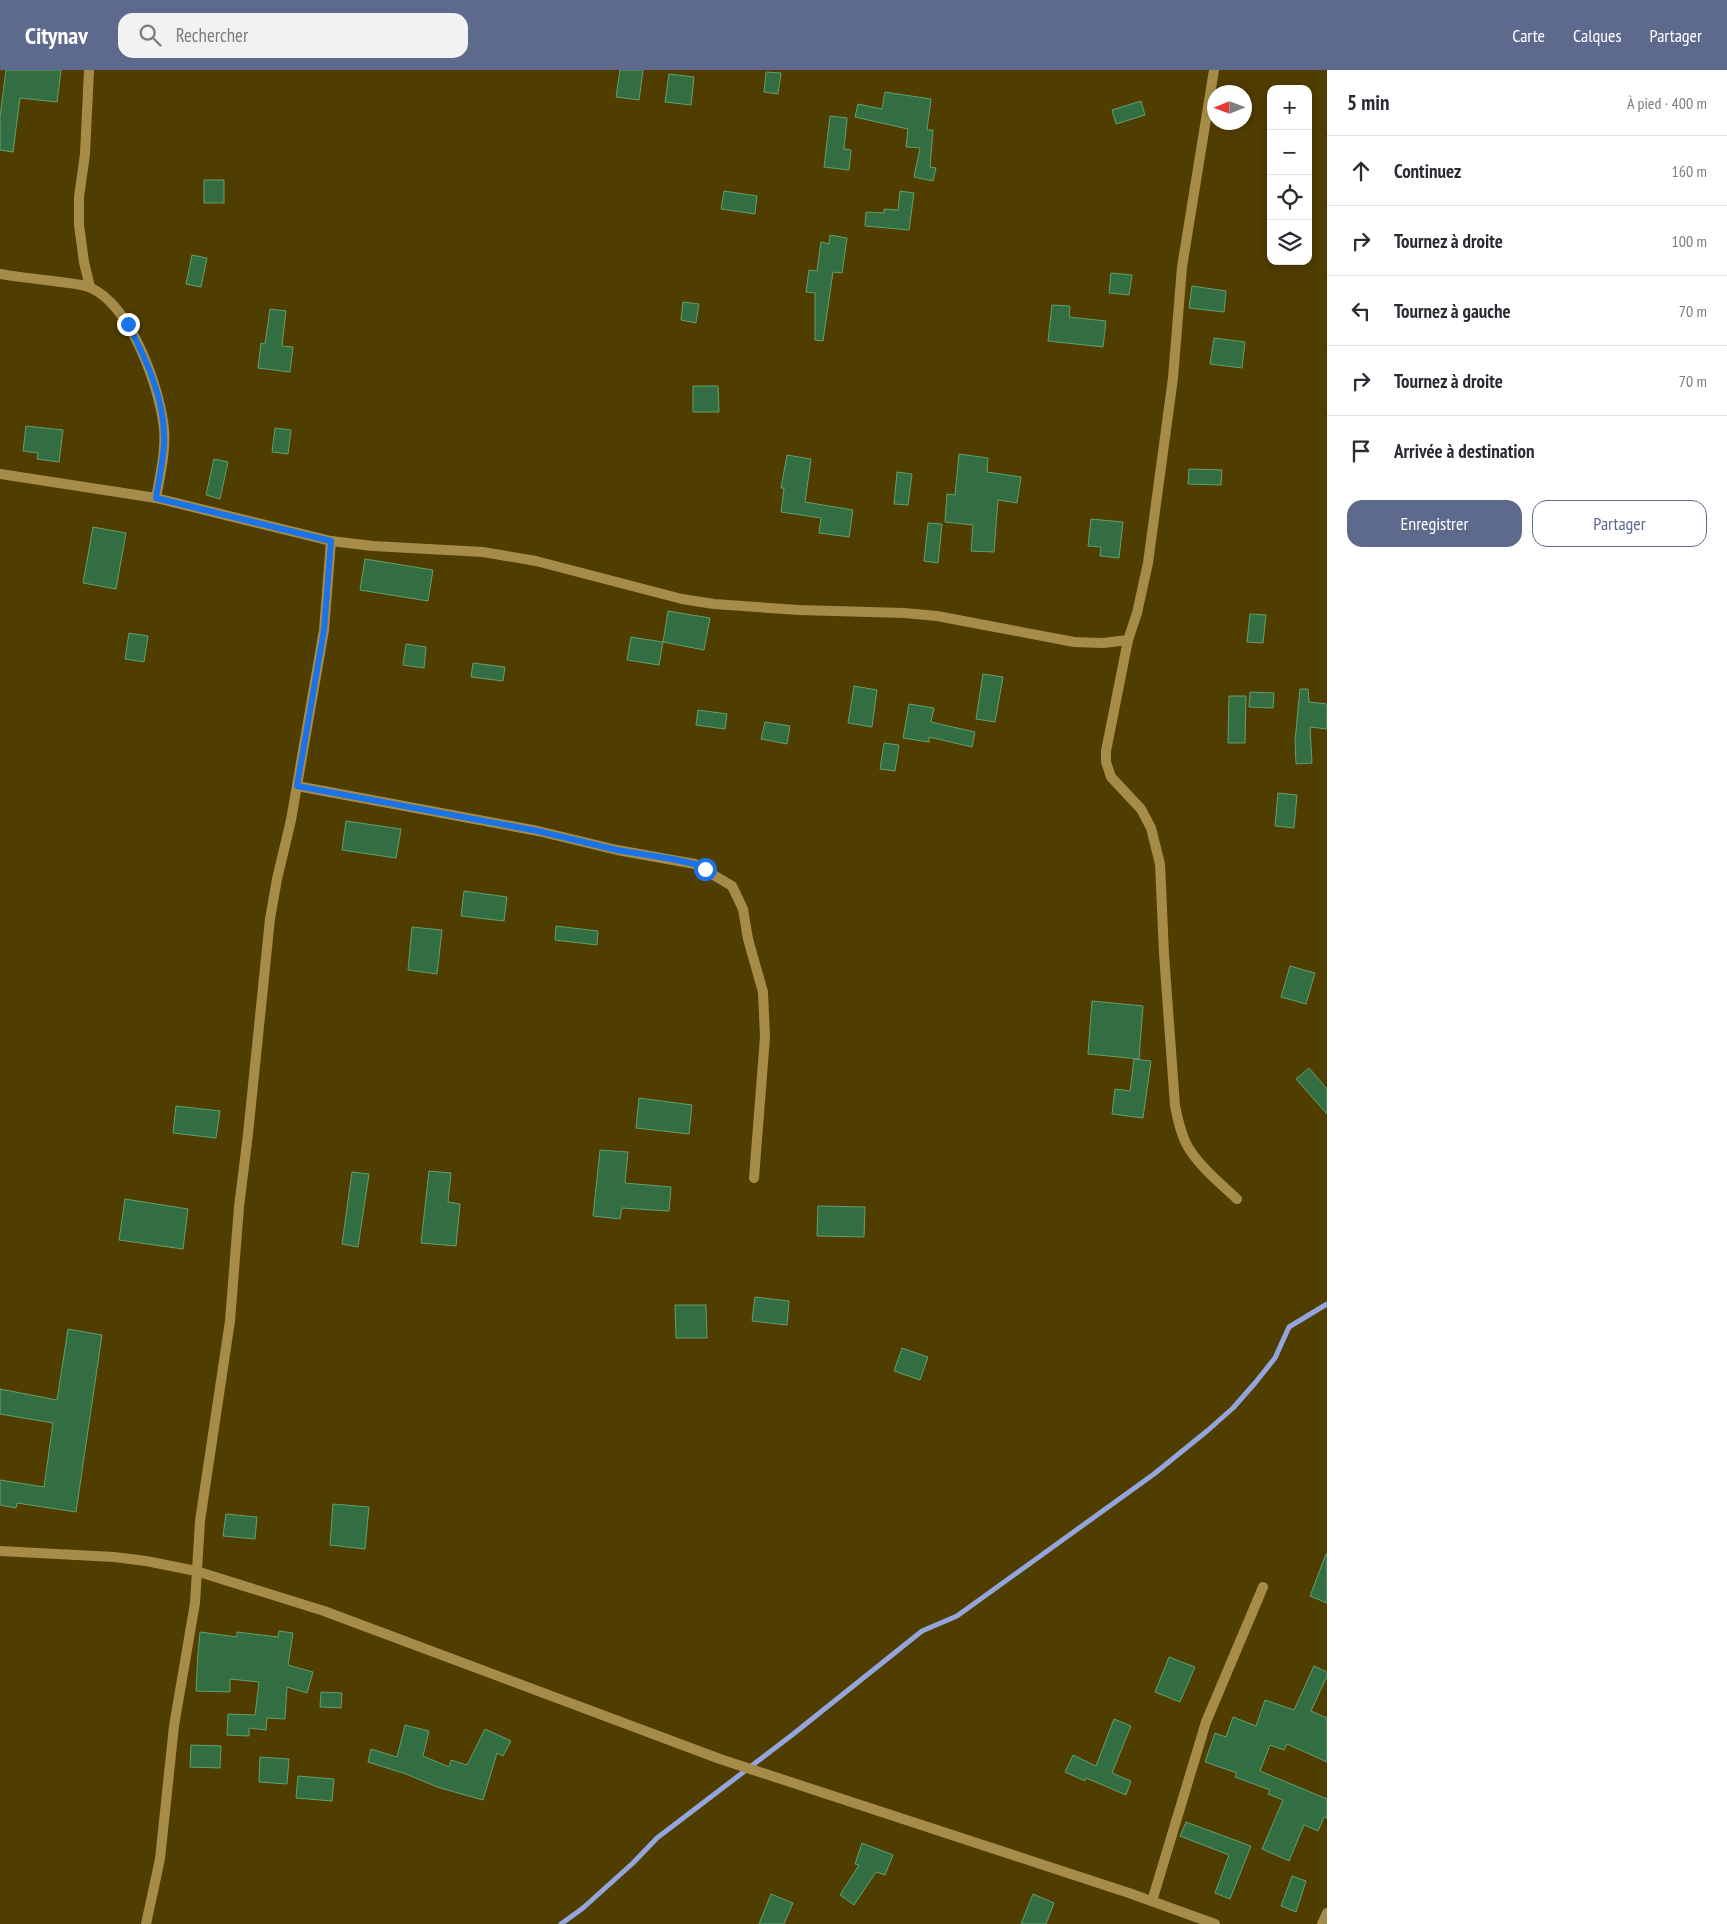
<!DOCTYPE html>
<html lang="fr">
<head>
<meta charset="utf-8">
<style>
	body { margin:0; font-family:"PT Sans Narrow",sans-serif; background:#f2f2f3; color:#2b2b33 }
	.controls { position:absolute; right:15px; top:15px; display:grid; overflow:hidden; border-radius:10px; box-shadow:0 2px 8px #0003 }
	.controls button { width:45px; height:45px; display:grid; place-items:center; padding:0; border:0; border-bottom:1px solid #e1e1e2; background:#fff; color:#2b2b33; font:25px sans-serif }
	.compass { position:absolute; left:1207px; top:15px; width:45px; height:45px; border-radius:50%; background:#fff; box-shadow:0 2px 8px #0003; rotate:269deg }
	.stop { position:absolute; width:15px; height:15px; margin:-11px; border:4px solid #1a73e8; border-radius:50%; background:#fff }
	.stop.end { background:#1a73e8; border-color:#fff; box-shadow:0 1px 5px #0008 }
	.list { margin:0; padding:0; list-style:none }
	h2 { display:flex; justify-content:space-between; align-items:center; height:65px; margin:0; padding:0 20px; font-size:21px }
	h2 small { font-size:16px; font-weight:400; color:#7c7c81 }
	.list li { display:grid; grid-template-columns:32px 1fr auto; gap:15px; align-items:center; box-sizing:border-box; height:70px; padding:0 20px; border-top:1px solid #e1e1e2 }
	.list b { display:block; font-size:19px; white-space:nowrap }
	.list em { font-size:16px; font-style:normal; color:#7c7c81 }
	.actions { display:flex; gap:10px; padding:15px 20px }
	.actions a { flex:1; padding:11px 0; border:1px solid #5e698e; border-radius:15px; text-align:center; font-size:18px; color:#5e698e }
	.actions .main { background:#5e698e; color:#fff }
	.icon { flex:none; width:28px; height:28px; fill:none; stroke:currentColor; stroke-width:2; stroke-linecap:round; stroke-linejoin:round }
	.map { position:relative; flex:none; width:1327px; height:1854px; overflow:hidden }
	header { display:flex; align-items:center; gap:30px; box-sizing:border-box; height:70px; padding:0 25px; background:#5e698e; color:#fff }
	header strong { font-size:24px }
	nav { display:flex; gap:28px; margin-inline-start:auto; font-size:18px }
	.search { width:350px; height:45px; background:#f2f2f3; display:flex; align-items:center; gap:12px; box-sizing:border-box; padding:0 18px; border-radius:15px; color:#7c7c81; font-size:19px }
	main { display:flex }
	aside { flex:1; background:#fff }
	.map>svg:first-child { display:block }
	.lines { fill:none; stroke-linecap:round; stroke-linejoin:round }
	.stream { stroke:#94a4dc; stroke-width:5 }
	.building { fill:#326e41; stroke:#639f6f }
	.minor { stroke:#a58c49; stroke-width:10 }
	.tertiary { stroke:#a58c49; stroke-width:10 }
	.route { stroke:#1a73e8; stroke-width:6 }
</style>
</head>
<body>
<header>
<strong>Citynav</strong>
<div class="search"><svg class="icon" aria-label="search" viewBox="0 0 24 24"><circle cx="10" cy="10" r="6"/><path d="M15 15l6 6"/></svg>Rechercher</div>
<nav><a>Carte</a><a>Calques</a><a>Partager</a></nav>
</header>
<main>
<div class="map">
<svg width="1327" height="1854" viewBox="0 0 1327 1854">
	<rect width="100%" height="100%" fill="#503d00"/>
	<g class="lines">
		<path class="stream" d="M561,1854l22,-16 50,-45 24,-25 135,-103 130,-104 35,-15 197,-142 53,-43 26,-23 22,-25 20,-25 14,-31 38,-23"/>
	</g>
	<g class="building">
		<path d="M6,0h55l-4,32 -37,-4 -7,54 -13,-2v-33z"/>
		<path d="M620,0h23l-4,30 -23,-3z"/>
		<path d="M766,2l15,1 -3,21 -14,-2z"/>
		<path d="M669,4l25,3 -3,28 -26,-3z"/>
		<path d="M885,22l46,7 -4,31h6l-3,37 6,1 -3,13 -19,-4 6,-29 -14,-1 2,-18 -53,-12 3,-13 24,5z"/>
		<path d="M1141,31l4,14 -29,9 -4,-14z"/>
		<path d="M830,46l17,2 -3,31 7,1 -2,20 -25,-3z"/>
		<rect x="204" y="110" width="20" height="23"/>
		<path d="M724,121l33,5 -2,18 -34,-5z"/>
		<path d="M900,121l14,2 -5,37 -44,-4 1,-14 18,1v-4l14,1z"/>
		<path d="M830,165l17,3 -5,35 -9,-1 -10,69 -8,-1v-47l-9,-1 3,-22 8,1 4,-29 8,2z"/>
		<path d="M192,185l15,3 -6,29 -15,-3z"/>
		<path d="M1111,203l21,2 -3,20 -20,-2z"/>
		<path d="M1192,216l34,5 -2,21 -35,-4z"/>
		<path d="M683,232l16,2 -3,19 -15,-3z"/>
		<path d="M1052,235l18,1 -1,11 37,4 -3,26 -55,-6z"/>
		<path d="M270,239l16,2 -4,35 11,1 -3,25 -32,-4 3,-25 4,1z"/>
		<path d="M1214,268l31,4 -3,26 -32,-4z"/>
		<path d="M693,316h25l1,26h-26z"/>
		<path d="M26,356l37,4 -4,32 -22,-3 1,-6 -15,-2z"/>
		<path d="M275,358l16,2 -3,24 -16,-2z"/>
		<path d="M959,384l29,4 -1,14 34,5 -4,26 -19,-3 -4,52 -23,-1 2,-26 -28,-3 2,-28 8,1z"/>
		<path d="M787,385l24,4 -6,43 48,8 -4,27 -30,-4 2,-15 -40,-6 3,-24h-3z"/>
		<path d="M214,389l14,3 -8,37 -14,-4z"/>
		<path d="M1189,399l33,1 -1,15 -33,-1z"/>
		<path d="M897,402l15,2 -4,31 -14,-1z"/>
		<path d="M1091,449l32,3 -4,36 -19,-2 1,-9 -13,-1z"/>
		<path d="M928,453l14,1 -4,39 -14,-2z"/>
		<path d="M93,457l33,6 -10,56 -33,-6z"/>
		<path d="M365,489l68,11 -5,31 -68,-11z"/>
		<path d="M668,541l42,7 -6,32 -41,-8z"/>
		<path d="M1250,544l16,1 -3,28 -16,-1z"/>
		<path d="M129,563l19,3 -4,26 -19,-3z"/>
		<path d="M631,567l32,5 -4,23 -32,-5z"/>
		<path d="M406,574l20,3 -2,21 -21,-3z"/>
		<path d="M473,593l32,4 -2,14 -32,-4z"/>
		<path d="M983,604l20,3 -8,45 -19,-3z"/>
		<path d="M854,616l23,4 -5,37 -24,-4z"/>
		<path d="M1300,619h8l1,13 18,2v25l-17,-2 2,36 -16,1 -1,-23z"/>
		<path d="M1250,622l24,1 -1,15 -24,-1z"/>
		<path d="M1229,626h17l-1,47h-17z"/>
		<path d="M909,634l25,4 -3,14 44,10 -3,15 -43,-10v5l-26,-4z"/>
		<path d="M698,640l29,4 -2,15 -29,-4z"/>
		<path d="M765,652l25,4 -3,18 -26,-5z"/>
		<path d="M884,673l15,2 -4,26 -15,-2z"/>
		<path d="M1278,723l19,2 -3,33 -19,-2z"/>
		<path d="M346,751l55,8 -5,29 -54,-8z"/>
		<path d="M464,821l43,6 -3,24 -43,-5z"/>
		<path d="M556,856l42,5 -1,14 -42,-5z"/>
		<path d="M412,857l30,3 -5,44 -29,-4z"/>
		<path d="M1290,896l25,7 -9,31 -25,-7z"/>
		<path d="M1092,931l51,5 -4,53 -51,-5z"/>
		<path d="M1134,989l17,2 -8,57 -31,-4 3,-25 15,2z"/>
		<path d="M1309,998l18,21v25l-31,-35z"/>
		<path d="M639,1028l53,7 -3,29 -53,-6z"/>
		<path d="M176,1036l44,5 -4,27 -43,-5z"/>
		<path d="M600,1080l28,2 -3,31 46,4 -2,24 -47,-3 -2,11 -27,-3z"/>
		<path d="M429,1101l22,2 -3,29 12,2 -4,42 -35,-3z"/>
		<path d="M352,1102l17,2 -11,73 -16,-3z"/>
		<path d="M125,1129l63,10 -5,40 -64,-9z"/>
		<path d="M818,1136l47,1 -1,30 -47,-1z"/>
		<path d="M755,1227l34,4 -2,24 -35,-4z"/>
		<path d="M675,1235h31l1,33h-31z"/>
		<path d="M68,1259l34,6 -26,177 -59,-9 -1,5 -16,-3v-25l44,7 9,-64 -53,-9v-25l57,11z"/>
		<path d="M902,1278l26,9 -8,23 -26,-9z"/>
		<path d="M333,1434l36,3 -4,42 -35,-4z"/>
		<path d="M226,1444l31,3 -2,22 -32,-3z"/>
		<path d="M1326,1484h1v49l-17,-7z"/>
		<path d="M279,1561l14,2 -5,32 25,7 -6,21 -20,-6 -2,32 -18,-1 -1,12 -17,-2v8l-22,-1 1,-21 27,1 4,-33 -29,-3v13l-34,-1 2,-38 2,-21 37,5v-5l41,5z"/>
		<path d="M1169,1587l26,10 -15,35 -25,-10z"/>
		<path d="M1314,1596l13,6v4l-16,35 16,7v44l-40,-18 -3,6 -14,-5 -10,26 67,28v19l-3,-1 -6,14 -14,-6 -15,36 -27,-12 21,-49 -15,-6 2,-4 -35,-13 2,-4 -32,-11 10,-29 11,4 7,-20 23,9 9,-26 29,10z"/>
		<path d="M321,1622l21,1 -1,15 -21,-1z"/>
		<path d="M1114,1649l17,7 -19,47 19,8 -5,14 -40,-17 -1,3 -20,-9 8,-17 23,11z"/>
		<path d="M405,1655l24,6 -6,25 26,11 2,-7 16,5 18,-36 26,12 -8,15 -6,-3 -14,47 -46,-13 -31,-13 -38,-12 3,-13 26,8z"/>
		<path d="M191,1675l30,1 -1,22 -30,-1z"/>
		<path d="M260,1687l29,2 -2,25 -28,-2z"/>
		<path d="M298,1706l36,3 -2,22 -36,-3z"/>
		<path d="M1186,1752l65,24 -21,53 -15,-6 14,-38 -49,-19z"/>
		<path d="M862,1773l31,12 -8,20 -9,-3 -22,33 -14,-10 19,-30 -4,-1z"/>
		<path d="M1292,1806l14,5 -10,31 -15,-6z"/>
		<path d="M771,1824l22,9 -9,21h-25z"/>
		<path d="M1033,1824l21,9 -8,21h-25z"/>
	</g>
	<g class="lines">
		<g class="minor">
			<path d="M89,0l-4,84 -6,43v28l5,37 6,25"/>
			<path d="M1214,0l-32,197 -9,111 -25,185 -11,50 -9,27 -22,111v11l5,15 30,32 10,19 9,36 4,90 11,152c3,14 6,29 13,41 12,20 32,36 49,52"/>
			<path d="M0,204c18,3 35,5 53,7 12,2 27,2 38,7 40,18 69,100 73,141 2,23 -4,46 -8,69"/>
			<path d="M0,404l156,24 175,43 42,5 110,6 53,9 146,38 32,5 85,6 105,3 33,3 137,26 29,1 25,-3"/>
			<path d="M297,716l241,45 79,19 78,14 37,22 11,23 5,30 15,53 2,45 -11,141"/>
			<path d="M1152,1831l54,-179 57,-135"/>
			<path d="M146,1854l14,-65 14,-133 21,-123 5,-82 30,-200 9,-114 9,-73 22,-215 7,-40 14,-59 33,-190 7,-89"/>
			<path d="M1322,1854l5,-11"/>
		</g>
		<path class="tertiary" d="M0,1481l114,6 32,4 50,10 128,40 396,148 409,134 86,31"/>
	</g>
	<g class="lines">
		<path class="route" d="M128,254c19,37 38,78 36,120 -1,18 -5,36 -8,54l175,43 -7,89 -27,156 241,45 79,19 55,9 23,5 10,5"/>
	</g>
</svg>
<div class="controls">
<button>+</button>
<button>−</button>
<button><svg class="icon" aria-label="locate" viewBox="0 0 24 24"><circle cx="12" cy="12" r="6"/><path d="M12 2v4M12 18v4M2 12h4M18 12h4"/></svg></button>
<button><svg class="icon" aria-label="layers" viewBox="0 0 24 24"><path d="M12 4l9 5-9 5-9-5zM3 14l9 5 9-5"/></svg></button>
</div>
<svg class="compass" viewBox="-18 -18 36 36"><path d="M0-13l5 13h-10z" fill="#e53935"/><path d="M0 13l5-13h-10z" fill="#7c7c81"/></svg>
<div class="stop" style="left:705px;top:799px"></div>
<div class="stop end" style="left:128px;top:254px"></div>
</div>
<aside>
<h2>5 min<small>À pied · 400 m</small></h2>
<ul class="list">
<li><svg class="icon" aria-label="ahead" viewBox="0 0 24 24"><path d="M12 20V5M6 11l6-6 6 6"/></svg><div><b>Continuez</b></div><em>160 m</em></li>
<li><svg class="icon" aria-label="right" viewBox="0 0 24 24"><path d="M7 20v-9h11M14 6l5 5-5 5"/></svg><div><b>Tournez à droite</b></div><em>100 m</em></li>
<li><svg class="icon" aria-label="left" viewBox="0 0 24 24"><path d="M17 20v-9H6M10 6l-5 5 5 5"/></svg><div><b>Tournez à gauche</b></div><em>70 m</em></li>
<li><svg class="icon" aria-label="right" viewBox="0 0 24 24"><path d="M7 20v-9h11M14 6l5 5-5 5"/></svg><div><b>Tournez à droite</b></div><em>70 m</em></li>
<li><svg class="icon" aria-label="arrive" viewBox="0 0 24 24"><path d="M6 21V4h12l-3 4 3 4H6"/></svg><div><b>Arrivée à destination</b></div></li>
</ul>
<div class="actions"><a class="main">Enregistrer</a><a>Partager</a></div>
</aside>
</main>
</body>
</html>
